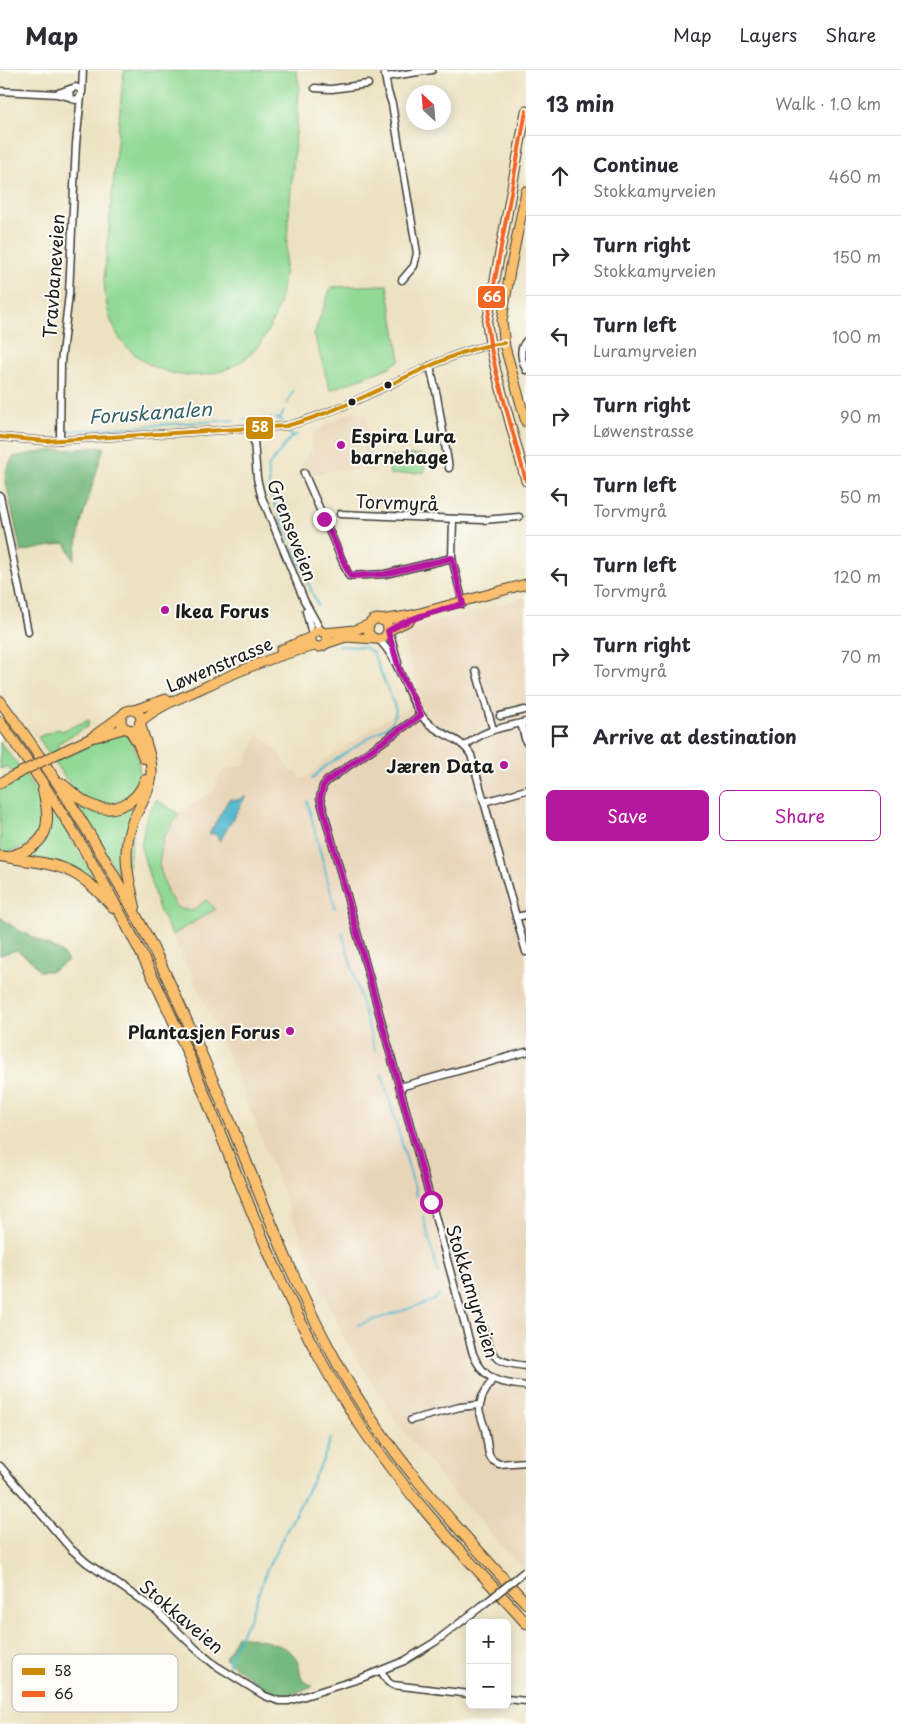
<!DOCTYPE html>
<html lang="en">
<head>
<meta charset="utf-8">
<style>
	body { margin:0; font-family:"Playpen Sans",sans-serif; background:#f2f2f3; color:#2b2b33 }
	.controls { position:absolute; right:15px; bottom:15px; display:grid; overflow:hidden; border-radius:8px; box-shadow:0 2px 12px #0003 }
	.controls button { width:45px; height:45px; display:grid; place-items:center; padding:0; border:0; border-bottom:1px solid #e1e1e2; background:#fff; color:#2b2b33; font:25px sans-serif }
	.compass { position:absolute; left:406px; top:15px; width:45px; height:45px; border-radius:50%; background:#fff; box-shadow:0 2px 12px #0003; rotate:334deg }
	.stop { position:absolute; width:15px; height:15px; margin:-11px; border:4px solid #b5179e; border-radius:50%; background:#fff }
	.stop.end { background:#b5179e; border-color:#fff; box-shadow:0 1px 5px #0008 }
	.list { margin:0; padding:0; list-style:none }
	h2 { display:flex; justify-content:space-between; align-items:center; height:65px; margin:0; padding:0 20px; font-size:21px }
	h2 small { font-size:16px; font-weight:400; color:#7c7c81 }
	.list li { display:grid; grid-template-columns:32px 1fr auto; gap:15px; align-items:center; box-sizing:border-box; height:80px; padding:0 20px; border-top:1px solid #e1e1e2 }
	.list b { display:block; font-size:19px; white-space:nowrap }
	.list p { margin:0; font-size:16px; white-space:nowrap; color:#7c7c81 }
	.list em { font-size:16px; font-style:normal; color:#7c7c81 }
	.actions { display:flex; gap:10px; padding:15px 20px }
	.actions a { flex:1; padding:11px 0; border:1px solid #b5179e; border-radius:8px; text-align:center; font-size:18px; color:#b5179e }
	.actions .main { background:#b5179e; color:#fff }
	.icon { flex:none; width:28px; height:28px; fill:none; stroke:currentColor; stroke-width:2; stroke-linecap:round; stroke-linejoin:round }
	.map { position:relative; flex:none; width:526px; height:1654px; overflow:hidden }
	header { display:flex; align-items:center; gap:30px; box-sizing:border-box; height:70px; padding:0 25px; background:#fff; border-bottom:1px solid #e1e1e2 }
	header strong { font-size:24px }
	nav { display:flex; gap:28px; margin-inline-start:auto; font-size:18px }
	main { display:flex }
	aside { flex:1; background:#fff }
	.map>svg:first-child { display:block }
	.built { fill:#e8d4b7 }
	.green { fill:#91d994; stroke:#567a58 }
	.forest { fill:#74b97e; stroke:#486a4d }
	.water { fill:#4cb5ca; stroke:#346873 }
	.lines { fill:none; stroke-linecap:round; stroke-linejoin:round }
	.stream { stroke:#4cb5ca; stroke-width:2 }
	.minor-casing { stroke:#3b3a35; stroke-width:9 }
	.major-casing { stroke:#3b3a35; stroke-width:11 }
	.highway-casing { stroke:#3b3a35; stroke-width:12 }
	.minor { stroke:#fff; stroke-width:6 }
	.major { stroke:#f9bf6d; stroke-width:9 }
	.highway { stroke:#f9bf6d; stroke-width:10 }
	.minor-bridge-casing { stroke:#3b3a35; stroke-width:9; stroke-linecap:butt }
	.major-bridge-casing { stroke:#3b3a35; stroke-width:11; stroke-linecap:butt }
	.minor-bridge { stroke:#fff; stroke-width:6 }
	.major-bridge { stroke:#f9bf6d; stroke-width:9 }
	.bus-1-casing { stroke:#fdfcf7; stroke-width:8 }
	.bus-2-casing { stroke:#fdfcf7; stroke-width:8 }
	.bus-1 { stroke:#cb8a06; stroke-width:4 }
	.bus-2 { stroke:#f26522; stroke-width:4 }
	.route { stroke:#b5179e; stroke-width:6 }
	.bus-dot { fill:#1c1c1c; stroke:#fdfcf7; stroke-width:2 }
	.poi-dot { fill:#b5179e; stroke:#fdfcf7; stroke-width:2 }
	.labels { text-anchor:middle; dominant-baseline:central; stroke-width:4; stroke-linejoin:round; paint-order:stroke }
	.street-label { font-size:18px; fill:#1c1c1c; stroke:#fdfcf7 }
	.poi-label { font-size:18px; font-weight:bold; fill:#1c1c1c; stroke:#fdfcf7; text-anchor:start }
	.water-label { font-size:19px; font-style:italic; fill:#32616a; stroke:#fdfcf7 }
	.key { fill:#fdfcf7; stroke:#bab9b5; stroke-width:1 }
	.key-label { font-size:14px; fill:#1c1c1c }
	.line-badge { stroke:#fdfcf7; stroke-width:2 }
	.badge-label { font-size:14px; text-anchor:middle; font-weight:bold; fill:#fff }
</style>
</head>
<body>
<header>
<strong>Map</strong>
<nav><a>Map</a><a>Layers</a><a>Share</a></nav>
</header>
<main>
<div class="map">
<svg width="526" height="1654" viewBox="0 0 526 1654">
	<rect width="100%" height="100%" fill="#fdfcf7"/>
	<filter id="ink" filterUnits="userSpaceOnUse"><feTurbulence type="fractalNoise" baseFrequency=".02" numOctaves="2"/><feDisplacementMap in="SourceGraphic" scale="10" xChannelSelector="R" yChannelSelector="G"/><feConvolveMatrix kernelMatrix="1 2 1 2 8 2 1 2 1" color-interpolation-filters="sRGB"/></filter>
	<filter id="wash" filterUnits="userSpaceOnUse"><feTurbulence type="fractalNoise" baseFrequency=".0096" numOctaves="4" result="noise"/><feDisplacementMap in="SourceGraphic" scale="20" xChannelSelector="R" yChannelSelector="G"/><feGaussianBlur stdDeviation="1.12" result="paint"/><feColorMatrix in="noise" values="0 0 0 0 0 0 0 0 0 0 0 0 0 0 0 0 0 1.4 0 .05"/><feComposite in="paint" operator="in"/></filter>
	<g filter="url(#wash)">
		<rect width="100%" height="100%" fill="#ece2c1"/>
		<g class="built">
			<path d="M356,340l2,4 7,-2 10,60 -38,-3 -28,7 -8,-10 11,-15 -1,-12 4,-9z"/>
			<path d="M526,527v975l-76,-83 -51,-64 -55,-87 -43,-99 -56,-142 -35,-84 -38,-78 43,-26 -23,2 -15,-3 -10,-14 -8,-29 4,-27 16,-24 34,-23 7,-17 11,-7h12l15,-32 22,18 11,19 7,-2 1,9 7,-1 15,-15 63,-43 37,-19 -19,-69z"/>
		</g>
		<g class="green">
			<path d="M125,0h171l3,15 -1,26c-4,43 -8,86 -11,129 -2,23 -3,58 -13,78 -7,16 -16,32 -31,42 -36,25 -84,19 -114,-11 -4,-4 -8,-7 -10,-12 -11,-18 -14,-37 -15,-57l19,-202z"/>
			<path d="M387,215l13,75 -10,7 -60,23 -16,-56 17,-47z"/>
			<path d="M422,384l3,18 -35,3 -2,-18z"/>
			<path d="M89,650l-1,6 -31,18 8,13c13,-6 47,-24 60,-22 10,1 17,39 14,48 -9,23 -40,27 -58,12 -18,-16 -30,-39 -43,-58l20,-8 4,2z"/>
			<path d="M0,672c18,24 49,55 40,87 -2,7 -5,12 -11,15 -12,6 -16,8 -29,8v-63l17,-10 -10,-13 -7,3z"/>
			<path d="M73,728l20,13 45,-11 -12,82 -2,2z"/>
			<path d="M156,730l23,14 -16,24 -4,27 9,29 9,14 15,3 14,-11 10,9 -44,26 -14,-28 -17,-60 5,-29z"/>
			<path d="M53,739l44,73 -4,2 -71,-28 9,-4 19,-41z"/>
		</g>
		<g class="forest">
			<path d="M104,377l-23,76 -7,37 -9,-17 -44,9 -16,-74 2,-10 6,-11 32,-6z"/>
			<path d="M0,847l18,13 43,22 7,9 -17,10h-12l-6,-9 -16,-12 -17,5z"/>
			<path d="M237,1565c16,4 50,8 58,22 4,6 5,16 7,23l11,6 -23,9 -21,-3 -44,-33z"/>
		</g>
		<path class="water" d="M246,726l-26,45 -2,-2 -2,-5h-7l20,-35 8,1z"/>
		<g class="lines">
			<g class="stream">
				<path d="M287,334l6,-13"/>
				<path d="M276,348l7,3"/>
				<path d="M280,349l4,-8"/>
				<path d="M244,350l27,-2"/>
				<path d="M287,360l5,6 5,-1"/>
				<path d="M67,361l167,-11"/>
				<path d="M290,470l-20,-47 -2,-26 24,-31"/>
				<path d="M292,475l26,61"/>
				<path d="M312,709l12,-12 68,-44 4,-13 -23,-57 -9,-6 -26,-1"/>
				<path d="M307,731l28,107"/>
				<path d="M342,862l33,118"/>
				<path d="M382,1004l35,122"/>
				<path d="M423,1146l15,56"/>
				<path d="M358,1255l74,-24 7,-6"/>
				<path d="M228,1596l6,-19 16,-29 17,-49 56,-109 8,-22"/>
			</g>
		</g>
	</g>
	<g filter="url(#ink)">
		<g class="lines">
			<g class="minor-casing">
				<g id="minor">
					<path d="M384,0l4,22 4,12 25,149 -3,13 -12,14"/>
					<path d="M385,7l47,-7"/>
					<path d="M315,18l14,1"/>
					<path d="M332,19l36,-5"/>
					<path d="M0,21l57,3 13,3"/>
					<path d="M82,22l1,-22"/>
					<path d="M58,23l18,-6 5,3v6l-5,4 -4,-1 -3,-5 1,-5"/>
					<path d="M526,271c-8,9 -4,19 0,29"/>
					<path d="M430,296l7,30 12,72"/>
					<path d="M253,358l4,50 4,17 43,105 17,31"/>
					<path d="M0,367l46,4 240,-15c47,-12 91,-36 135,-56 29,-13 50,-23 83,-27"/>
					<path d="M60,370l1,-78 8,-68 7,-150 5,-48"/>
					<path d="M304,403l45,103 36,-2 67,-16"/>
					<path d="M0,426l28,136"/>
					<path d="M340,444l143,6 36,-3"/>
					<path d="M453,449l-1,39 11,46"/>
					<path d="M306,541l6,23"/>
					<path d="M388,562l3,5 7,26"/>
					<path d="M378,569c23,21 27,57 47,81 13,15 36,17 46,35l55,197"/>
					<path d="M476,601l17,58"/>
					<path d="M421,645l-94,66 -4,5 -3,12 153,556c11,27 27,29 53,32"/>
					<path d="M500,646l25,-6"/>
					<path d="M521,653l5,19"/>
					<path d="M465,676c20,-17 37,-18 61,-24"/>
					<path d="M484,732l42,-12"/>
					<path d="M516,847l10,-2"/>
					<path d="M400,1017l126,-35"/>
					<path d="M483,1259c9,30 12,33 43,37"/>
					<path d="M492,1310l-10,17 -3,13 6,19 4,26 3,5 7,4 27,-2"/>
					<path d="M411,1350l49,-13 19,-2"/>
					<path d="M0,1396l71,83 16,14 70,48 38,37 20,17 50,31 14,5h10l70,-22 45,-18 31,-19 48,-37"/>
					<path d="M381,1601l7,11 5,3 77,9"/>
					<path d="M507,1629l19,2"/>
				</g>
			</g>
			<g class="major-casing">
				<g id="major">
					<path d="M526,41l-39,212 3,21 6,27 30,110"/>
					<path d="M526,121l-16,80 -8,50 3,26 21,75"/>
					<circle cx="378" cy="559" r="10"/>
					<path d="M381,550l32,-5 113,-31"/>
					<circle cx="319" cy="569" r="8"/>
					<path d="M388,561l22,-11"/>
					<path d="M324,563l31,-3 15,-6"/>
					<path d="M325,574l21,-7 29,2"/>
					<path d="M281,580l30,-13"/>
					<path d="M134,640l32,-11"/>
					<circle cx="131" cy="650" r="10"/>
					<path d="M140,652c17,-15 38,-23 58,-32 38,-18 75,-34 117,-44"/>
					<path d="M96,667l30,-9"/>
					<path d="M63,681l28,-13 30,-22"/>
					<path d="M0,713l13,-7"/>
				</g>
			</g>
			<g class="highway-casing">
				<g id="highway">
					<path d="M0,631c56,75 105,154 148,237 25,49 46,99 68,150 40,94 73,190 124,280 49,88 118,161 186,235"/>
					<path d="M0,652c74,101 135,210 185,325 44,103 80,211 134,310 30,56 67,108 108,156 32,38 66,73 99,110"/>
					<path d="M130,660l8,13 6,15"/>
					<path d="M61,713c9,7 18,16 28,21 23,12 49,-1 56,-24"/>
					<path d="M0,786c21,5 45,5 65,13 20,8 35,24 49,39"/>
					<path d="M7,787c40,-10 46,-29 36,-67"/>
					<path d="M135,837c-7,-29 -14,-57 -2,-86 6,-14 15,-26 18,-42 3,-20 -7,-37 -11,-56"/>
				</g>
			</g>
			<use href="#minor" class="minor"/>
			<use href="#major" class="major"/>
			<use href="#highway" class="highway"/>
			<g class="minor-bridge-casing">
				<path id="minor-bridge" d="M483,1535l42,-34"/>
			</g>
			<g class="major-bridge-casing">
				<path id="major-bridge" d="M13,706l50,-25"/>
			</g>
			<use href="#minor-bridge" class="minor-bridge"/>
			<use href="#major-bridge" class="major-bridge"/>
			<g class="bus-1-casing">
				<path id="bus-1" d="M0,367l46,4 240,-15c47,-12 91,-36 135,-56 29,-13 50,-23 83,-27"/>
			</g>
			<g class="bus-2-casing">
				<path id="bus-2" d="M526,41l-39,212 3,21 6,27 30,110"/>
			</g>
			<use href="#bus-1" class="bus-1"/>
			<use href="#bus-2" class="bus-2"/>
		</g>
	</g>
	<g class="lines" filter="url(#ink)">
		<path class="route" d="M324,449l26,57 35,-2 67,-16 11,46c-26,7 -52,13 -75,27l12,41 21,43 -94,66 -4,5 -3,12 111,404"/>
	</g>
	<g class="bus-dot">
		<circle cx="388" cy="315" r="4.5"/>
		<circle cx="352" cy="332" r="4.5"/>
	</g>
	<g class="poi-dot">
		<circle cx="341" cy="375" r="5"/>
		<circle cx="165" cy="540" r="5"/>
		<circle cx="504" cy="695" r="5"/>
		<circle cx="290" cy="961" r="5"/>
	</g>
	<g class="labels">
		<g class="street-label">
			<text transform="translate(53 206) rotate(-86)">Travbaneveien</text>
			<text transform="translate(397 432) rotate(2)">Torvmyrå</text>
			<text transform="translate(293 460) rotate(69)">Grenseveien</text>
			<text transform="translate(219 594) rotate(-23)">Løwenstrasse</text>
			<text transform="translate(473 1221) rotate(73)">Stokkamyrveien</text>
			<text transform="translate(182 1546) rotate(40)">Stokkaveien</text>
		</g>
		<g class="poi-label">
			<text x="351" y="365">Espira Lura<tspan x="351" dy="21">barnehage</tspan></text>
			<text x="175" y="540">Ikea Forus</text>
			<text x="494" y="695" text-anchor="end">Jæren Data</text>
			<text x="280" y="961" text-anchor="end">Plantasjen Forus</text>
		</g>
		<g class="water-label">
			<text transform="translate(150 342) rotate(-4)">Foruskanalen</text>
		</g>
	</g>
	<rect x="12" y="1584" width="166" height="58" rx="8" class="key"/>
	<rect x="22" y="1598" width="23" height="7" fill="#cb8a06"/>
	<rect x="22" y="1621" width="23" height="6" fill="#f26522"/>
	<g class="key-label">
		<text x="54" y="1606">58</text>
		<text x="54" y="1629">66</text>
	</g>
	<g class="line-badge">
		<rect x="477" y="215" width="29" height="24" rx="5" fill="#f26522"/>
		<rect x="245" y="346" width="29" height="24" rx="5" fill="#cb8a06"/>
	</g>
	<g class="badge-label">
		<text x="492" y="232">66</text>
		<text x="260" y="362">58</text>
	</g>
</svg>
<div class="controls">
<button>+</button>
<button>−</button>
</div>
<svg class="compass" viewBox="-18 -18 36 36"><path d="M0-13l5 13h-10z" fill="#e53935"/><path d="M0 13l5-13h-10z" fill="#7c7c81"/></svg>
<div class="stop" style="left:431px;top:1132px"></div>
<div class="stop end" style="left:324px;top:449px"></div>
</div>
<aside>
<h2>13 min<small>Walk · 1.0 km</small></h2>
<ul class="list">
<li><svg class="icon" aria-label="ahead" viewBox="0 0 24 24"><path d="M12 20V5M6 11l6-6 6 6"/></svg><div><b>Continue</b><p>Stokkamyrveien</p></div><em>460 m</em></li>
<li><svg class="icon" aria-label="right" viewBox="0 0 24 24"><path d="M7 20v-9h11M14 6l5 5-5 5"/></svg><div><b>Turn right</b><p>Stokkamyrveien</p></div><em>150 m</em></li>
<li><svg class="icon" aria-label="left" viewBox="0 0 24 24"><path d="M17 20v-9H6M10 6l-5 5 5 5"/></svg><div><b>Turn left</b><p>Luramyrveien</p></div><em>100 m</em></li>
<li><svg class="icon" aria-label="right" viewBox="0 0 24 24"><path d="M7 20v-9h11M14 6l5 5-5 5"/></svg><div><b>Turn right</b><p>Løwenstrasse</p></div><em>90 m</em></li>
<li><svg class="icon" aria-label="left" viewBox="0 0 24 24"><path d="M17 20v-9H6M10 6l-5 5 5 5"/></svg><div><b>Turn left</b><p>Torvmyrå</p></div><em>50 m</em></li>
<li><svg class="icon" aria-label="left" viewBox="0 0 24 24"><path d="M17 20v-9H6M10 6l-5 5 5 5"/></svg><div><b>Turn left</b><p>Torvmyrå</p></div><em>120 m</em></li>
<li><svg class="icon" aria-label="right" viewBox="0 0 24 24"><path d="M7 20v-9h11M14 6l5 5-5 5"/></svg><div><b>Turn right</b><p>Torvmyrå</p></div><em>70 m</em></li>
<li><svg class="icon" aria-label="arrive" viewBox="0 0 24 24"><path d="M6 21V4h12l-3 4 3 4H6"/></svg><div><b>Arrive at destination</b></div></li>
</ul>
<div class="actions"><a class="main">Save</a><a>Share</a></div>
</aside>
</main>
</body>
</html>
